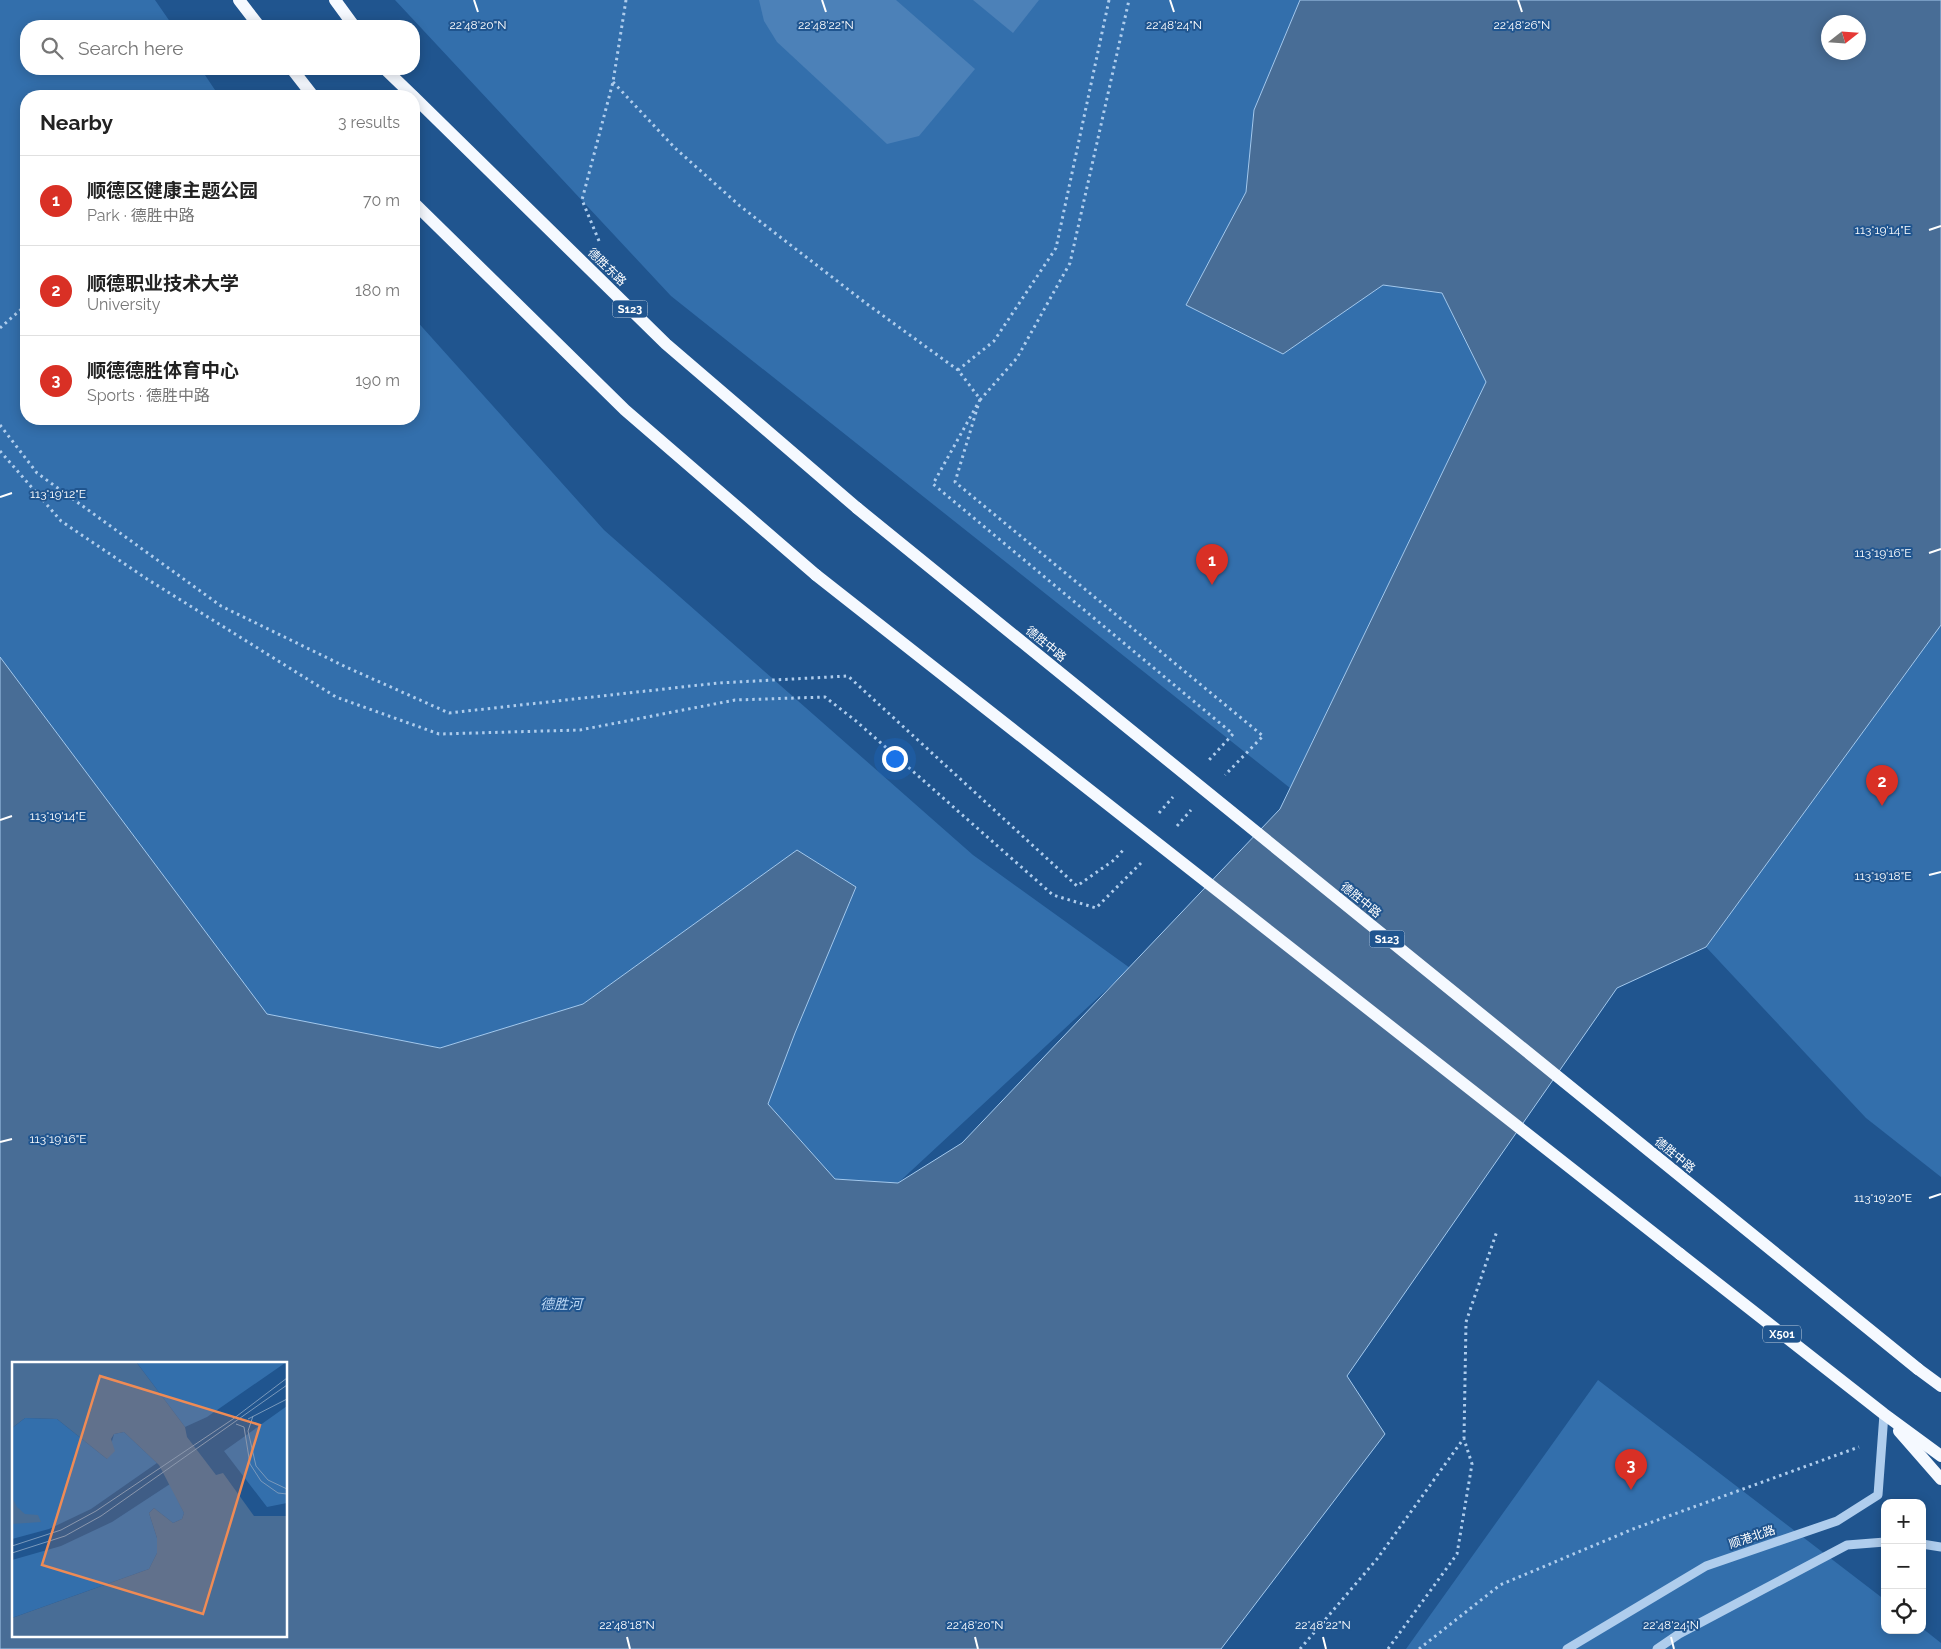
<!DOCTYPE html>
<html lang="en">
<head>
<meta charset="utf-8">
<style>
	body { margin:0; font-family:Raleway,"Noto Sans SC",sans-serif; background:#f2f2f2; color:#222 }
	.controls { position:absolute; right:15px; bottom:15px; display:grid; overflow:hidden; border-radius:10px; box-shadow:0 2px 12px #0003 }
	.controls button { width:45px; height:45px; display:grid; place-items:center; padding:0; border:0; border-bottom:1px solid #e0e0e0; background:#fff; color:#222; font:25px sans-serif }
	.compass { position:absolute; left:1821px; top:15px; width:45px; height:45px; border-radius:50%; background:#fff; box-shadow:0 2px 12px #0003; rotate:73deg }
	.you { position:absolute; left:894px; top:758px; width:18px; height:18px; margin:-12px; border:4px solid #fff; border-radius:50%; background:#1a73e8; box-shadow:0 0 0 8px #1a73e833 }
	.badge { display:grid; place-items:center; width:32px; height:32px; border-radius:50%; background:#d93025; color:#fff; font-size:16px; font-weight:700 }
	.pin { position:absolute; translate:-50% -41px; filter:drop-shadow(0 1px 2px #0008) }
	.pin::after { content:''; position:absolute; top:26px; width:18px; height:15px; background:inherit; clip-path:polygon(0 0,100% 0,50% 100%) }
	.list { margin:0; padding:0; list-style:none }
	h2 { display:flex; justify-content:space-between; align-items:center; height:65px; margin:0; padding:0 20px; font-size:21px }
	h2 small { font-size:16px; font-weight:400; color:#767676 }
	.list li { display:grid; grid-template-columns:32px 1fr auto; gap:15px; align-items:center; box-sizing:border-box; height:90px; padding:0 20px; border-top:1px solid #e0e0e0 }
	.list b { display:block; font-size:19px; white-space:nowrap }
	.list p { margin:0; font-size:16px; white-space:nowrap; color:#767676 }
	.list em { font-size:16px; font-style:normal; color:#767676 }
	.icon { flex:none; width:28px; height:28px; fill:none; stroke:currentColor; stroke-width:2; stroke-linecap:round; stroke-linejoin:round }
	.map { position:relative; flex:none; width:1941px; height:1649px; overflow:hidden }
	.search { position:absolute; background:#fff; box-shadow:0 2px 12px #0003; left:20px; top:20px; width:400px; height:55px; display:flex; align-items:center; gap:12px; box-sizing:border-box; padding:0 18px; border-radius:20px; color:#767676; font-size:19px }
	.panel { position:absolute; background:#fff; box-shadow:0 2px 12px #0003; left:20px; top:90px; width:400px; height:335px; border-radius:20px }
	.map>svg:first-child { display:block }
	.green { fill:#336fac }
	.water { fill:#486d96; stroke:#a3c9ee; fill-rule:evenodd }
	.building { fill:#4c81b8 }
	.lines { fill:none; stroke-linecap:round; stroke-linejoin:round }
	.path { stroke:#afcded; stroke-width:3; stroke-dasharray:2.5 4; stroke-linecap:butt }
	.minor { stroke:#afcded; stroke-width:9 }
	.major { stroke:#f5f9ff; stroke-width:12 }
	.major-bridge { stroke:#f5f9ff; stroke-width:12 }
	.ticks { fill:none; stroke:#fff; stroke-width:2 }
	.labels { text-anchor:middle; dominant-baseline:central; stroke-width:4; stroke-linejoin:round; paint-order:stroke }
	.shield { fill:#20558f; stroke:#bcccdd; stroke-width:1 }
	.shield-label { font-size:11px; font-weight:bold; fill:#fff }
	.street-label { font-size:12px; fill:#fff; stroke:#20558f }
	.water-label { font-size:14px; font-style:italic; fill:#bbd7f4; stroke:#20558f }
	.inset-road { fill:none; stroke:#7999bc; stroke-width:1 }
	.view { fill:#ef8b55; fill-opacity:0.15; stroke:#ef8b55; stroke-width:2.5 }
	.inset-edge { fill:none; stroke:#fff; stroke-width:2.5 }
	.ticks-label { font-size:12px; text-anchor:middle; fill:#fff; stroke:#20558f; stroke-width:4; stroke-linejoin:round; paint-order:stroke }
</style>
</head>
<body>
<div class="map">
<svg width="1941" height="1649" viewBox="0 0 1941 1649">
	<rect width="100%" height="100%" fill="#20558f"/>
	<g class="green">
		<path d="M0,0h155l18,26h-147v43h175l18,27h-193v323h388v-101l190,212 369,325 157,113 -232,215 -63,-4 -67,-75 27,-71 61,-146 -59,-37 -214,154 -143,44 -173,-34 -267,-357z"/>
		<path d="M395,0h905l-46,110 -8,82 -60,113 97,49 100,-69 59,8 44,89 -196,406 -619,-492z"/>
		<path d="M1941,625v552l-75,-59 -160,-171z"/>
		<path d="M1598,1380l287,220v30h37v-2l19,15v6h-535z"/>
	</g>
	<path class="water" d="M1300,0h641v625l-235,322 -89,41 -270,388 38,58 -164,215h-1221v-992l267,357 173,34 143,-44 214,-154 59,37 -61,146 -27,71 67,75 63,4 64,-40 318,-334 206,-427 -44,-89 -59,-8 -100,69 -97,-49 60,-113 8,-82zM1828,22h30v30h-30zM14,1363h272v272h-272z"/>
	<g class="building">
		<path d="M759,0h137l79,69 -56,67 -32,8 -110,-102 -13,-21z"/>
		<path d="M973,0h66l-26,33z"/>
	</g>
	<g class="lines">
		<g class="path">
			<path d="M1109,0l-53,248 -62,93 -36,29 22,29 -25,83 308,254 -38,39"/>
			<path d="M613,82l62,66 65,58 127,98 91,66"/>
			<path d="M599,241l-17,-41 31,-118 13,-82"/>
			<path d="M0,328l26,-23"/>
			<path d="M980,400l37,-42 53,-95 59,-263"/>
			<path d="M977,405l-44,79 300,250 -24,26"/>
			<path d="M0,425l37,48 184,133 125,61 103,46 269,-30 130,-7 229,210 37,-26 11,-12"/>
			<path d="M0,451l61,70 86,58 189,118 103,37 141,-4 155,-30 90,-3 31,24 197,174 43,13 45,-45"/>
			<path d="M1159,813l14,-16"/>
			<path d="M1177,826l14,-16"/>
			<path d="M1300,1649l77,-90 87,-121 2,-116 31,-91"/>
			<path d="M1388,1649l69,-95 15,-90 -8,-25"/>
			<path d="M1419,1649l81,-64 133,-56 226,-82"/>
		</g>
		<g class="minor">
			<path d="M1922,1544l19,3"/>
			<path d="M1567,1649l139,-83 131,-45 41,-26 6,-81"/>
			<path d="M1657,1649l22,-15 168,-89 38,-3"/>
		</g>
		<g class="major">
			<path d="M239,0l20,26"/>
			<path d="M335,0l19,26"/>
			<path d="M292,69l21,27"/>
			<path d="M385,69l28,27"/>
			<path d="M414,97l252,247 191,164"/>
			<path d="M414,203l211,207 191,165"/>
			<path d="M1680,1254l204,160 57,42"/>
			<path d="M1918,1369l23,17"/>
			<path d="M1899,1431l42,48"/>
		</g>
		<g class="major-bridge">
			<path d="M857,508l1061,861"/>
			<path d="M816,575l864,679"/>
		</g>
	</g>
	<path class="ticks" d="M474,0l4,12M822,0l4,12M1170,0l4,12M1518,0l4,12M1929,230l12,-4M0,497l12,-4M1929,553l12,-4M0,820l12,-4M1929,875l12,-3M0,1142l12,-3M1929,1198l12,-4M627,1637l3,12M975,1637l3,12M1323,1637l3,12M1671,1637l3,12"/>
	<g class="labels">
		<g class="shield">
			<rect x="612.5" y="300.5" width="35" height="17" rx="4"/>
			<rect x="1369.5" y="930.5" width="35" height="17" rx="4"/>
			<rect x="1763" y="1325.5" width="38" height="17" rx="4"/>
		</g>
		<g class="shield-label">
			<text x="630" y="309">S123</text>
			<text x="1387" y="939">S123</text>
			<text x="1782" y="1334">X501</text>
		</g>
		<g class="street-label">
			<text transform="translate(607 267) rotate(44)">德胜东路</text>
			<text transform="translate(1046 644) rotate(39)">德胜中路</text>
			<text transform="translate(1361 900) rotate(39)">德胜中路</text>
			<text transform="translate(1675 1155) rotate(39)">德胜中路</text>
			<text transform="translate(1752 1537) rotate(-19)">顺港北路</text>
		</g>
		<g class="water-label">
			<text x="561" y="1304">德胜河</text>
		</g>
	</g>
	<g transform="translate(12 1362)">
		<rect width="275" height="275" fill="#20558f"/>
		<path d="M125,1h148l-78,54 -22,10zM275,44v97l-20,4 -43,-56zM13,56l32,1 50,40 7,-25 10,-2 33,31 -66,46 -42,20 -37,10v-111zM158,122l14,29 -2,6 -9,4 -19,-15 -5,5 8,25v15l-8,16 -137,49v-58l49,-14 51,-24z" fill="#336fac"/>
		<path d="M0,1h125l48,64 2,10 29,38 7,-2 31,43h33v120h-275v-18l137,-49 8,-16v-15l-8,-25 5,-5 19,15 9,-4 2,-6 -25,-48 -35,-33 -10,2 -3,5 4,12 -8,8 -50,-40 -32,-1 -13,10zM0,135l5,10 8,7 13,1 3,7 -29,2z" fill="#486d96"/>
		<path class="inset-road" d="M241,54l-5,15 8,35 12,14 19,9M236,57l39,-20M224,62l8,3 6,37 11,17 17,12 9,1M0,184l49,-16 35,-19 137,-92 54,-41M0,191l53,-17 36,-20 186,-131"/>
		<path class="view" d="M88,14l160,49 -57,189 -161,-49z"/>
		<rect width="275" height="275" class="inset-edge"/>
	</g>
	<g class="ticks-label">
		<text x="478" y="29">22°48'20"N</text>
		<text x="826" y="29">22°48'22"N</text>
		<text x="1174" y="29">22°48'24"N</text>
		<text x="1522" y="29">22°48'26"N</text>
		<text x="1883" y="234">113°19'14"E</text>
		<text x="58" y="498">113°19'12"E</text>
		<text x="1883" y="557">113°19'16"E</text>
		<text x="58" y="820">113°19'14"E</text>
		<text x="1883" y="880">113°19'18"E</text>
		<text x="58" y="1143">113°19'16"E</text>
		<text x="1883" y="1202">113°19'20"E</text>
		<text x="627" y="1629">22°48'18"N</text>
		<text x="975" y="1629">22°48'20"N</text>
		<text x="1323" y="1629">22°48'22"N</text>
		<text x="1671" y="1629">22°48'24"N</text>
	</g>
</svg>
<div class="controls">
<button>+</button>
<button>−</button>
<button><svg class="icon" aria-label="locate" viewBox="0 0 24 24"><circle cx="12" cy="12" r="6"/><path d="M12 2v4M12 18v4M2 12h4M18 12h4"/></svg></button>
</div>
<svg class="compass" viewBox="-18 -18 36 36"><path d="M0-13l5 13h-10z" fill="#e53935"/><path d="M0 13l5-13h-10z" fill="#767676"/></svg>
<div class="you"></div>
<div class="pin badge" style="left:1212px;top:585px">1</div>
<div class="pin badge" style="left:1882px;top:806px">2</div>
<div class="pin badge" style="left:1631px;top:1490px">3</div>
<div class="search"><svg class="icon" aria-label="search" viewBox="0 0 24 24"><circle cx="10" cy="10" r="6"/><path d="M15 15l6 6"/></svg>Search here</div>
<section class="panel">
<h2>Nearby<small>3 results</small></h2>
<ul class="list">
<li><span class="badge">1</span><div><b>顺德区健康主题公园</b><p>Park · 德胜中路</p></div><em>70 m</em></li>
<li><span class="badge">2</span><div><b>顺德职业技术大学</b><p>University</p></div><em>180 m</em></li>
<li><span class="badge">3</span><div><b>顺德德胜体育中心</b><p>Sports · 德胜中路</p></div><em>190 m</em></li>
</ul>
</section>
</div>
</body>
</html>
